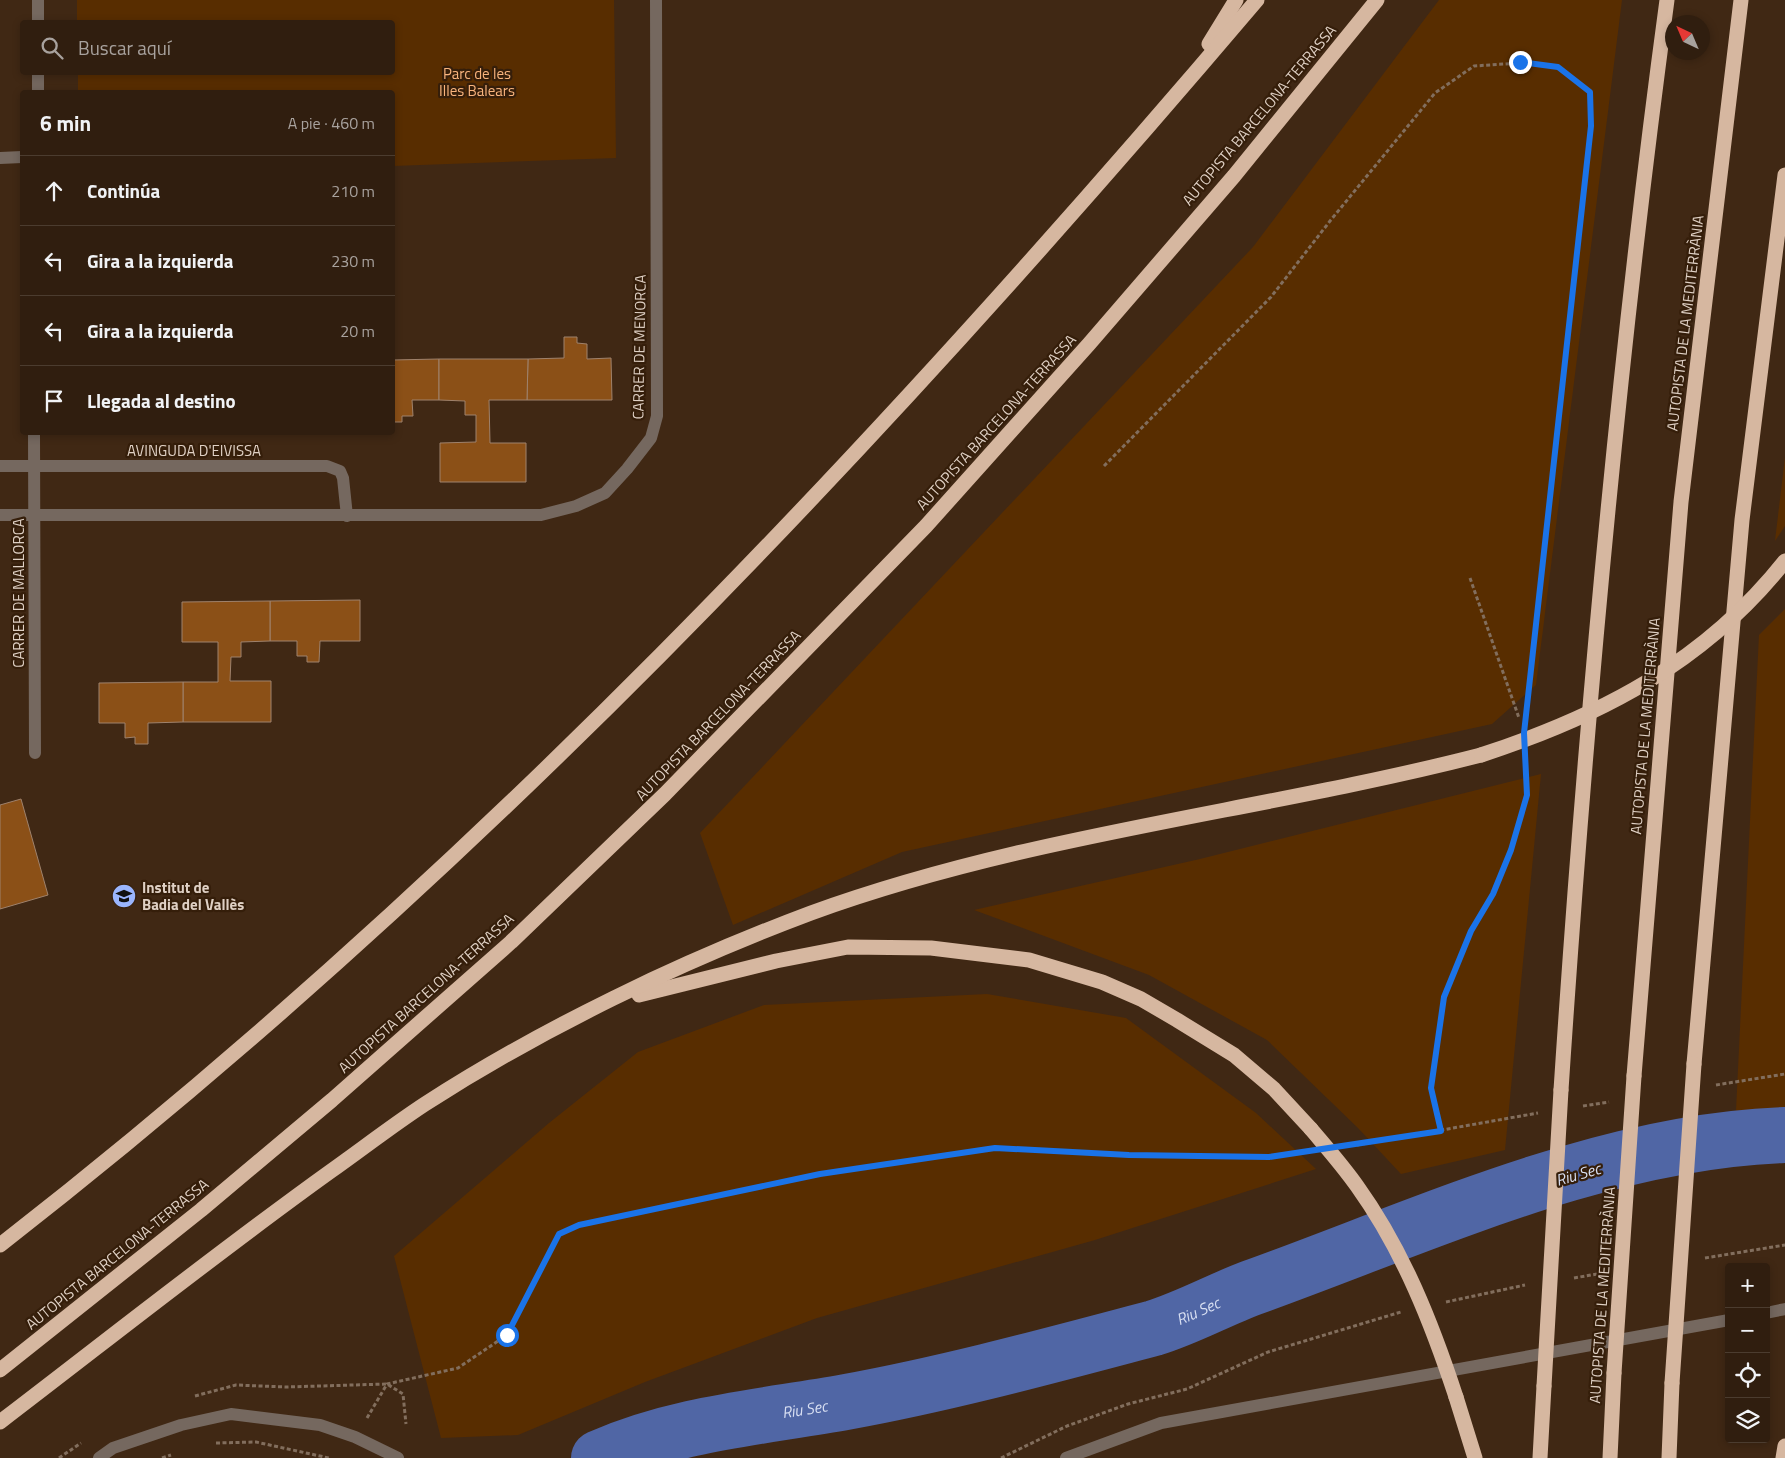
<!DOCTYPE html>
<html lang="es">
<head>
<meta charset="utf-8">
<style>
	body { margin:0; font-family:"Titillium Web",sans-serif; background:#3c2b1d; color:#f1f3f6 }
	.controls { position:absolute; right:15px; bottom:15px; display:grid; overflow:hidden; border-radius:5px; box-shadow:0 2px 8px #0003 }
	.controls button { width:45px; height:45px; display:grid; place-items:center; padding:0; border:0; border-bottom:1px solid #4b3c2f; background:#301e0f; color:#f1f3f6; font:25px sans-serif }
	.compass { position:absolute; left:1665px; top:15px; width:45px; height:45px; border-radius:50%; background:#301e0f; box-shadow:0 2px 8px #0003; rotate:316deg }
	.stop { position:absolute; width:15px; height:15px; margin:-11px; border:4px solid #1a73e8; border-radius:50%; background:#fff }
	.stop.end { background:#1a73e8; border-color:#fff; box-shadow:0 1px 5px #0008 }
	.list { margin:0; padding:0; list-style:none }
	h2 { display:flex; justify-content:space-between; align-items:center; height:65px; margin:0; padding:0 20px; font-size:21px }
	h2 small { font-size:16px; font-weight:400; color:#a8a29e }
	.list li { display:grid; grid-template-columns:32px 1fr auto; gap:15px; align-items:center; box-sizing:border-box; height:70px; padding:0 20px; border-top:1px solid #4b3c2f }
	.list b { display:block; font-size:19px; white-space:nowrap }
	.list em { font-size:16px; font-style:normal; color:#a8a29e }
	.icon { flex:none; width:28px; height:28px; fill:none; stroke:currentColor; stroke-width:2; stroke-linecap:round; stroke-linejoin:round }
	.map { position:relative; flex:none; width:1785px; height:1458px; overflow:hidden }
	.search { position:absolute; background:#301e0f; box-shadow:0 2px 8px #0003; left:20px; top:20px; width:375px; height:55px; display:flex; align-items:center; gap:12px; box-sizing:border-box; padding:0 18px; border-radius:5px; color:#a8a29e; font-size:19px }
	.panel { position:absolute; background:#301e0f; box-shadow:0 2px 8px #0003; left:20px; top:90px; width:375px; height:345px; border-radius:5px }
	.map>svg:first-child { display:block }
	.green { fill:#582d00 }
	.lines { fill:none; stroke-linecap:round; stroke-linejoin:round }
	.river { stroke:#5066a5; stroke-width:56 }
	.building { fill:#8b5017; stroke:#9f826c }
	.path { stroke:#826e5d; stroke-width:3; stroke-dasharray:4 2.5; stroke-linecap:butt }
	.minor { stroke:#75685f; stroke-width:12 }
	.highway { stroke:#d6b7a0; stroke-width:15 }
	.highway-bridge { stroke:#d6b7a0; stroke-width:15 }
	.route { stroke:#1a73e8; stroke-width:6 }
	.labels { text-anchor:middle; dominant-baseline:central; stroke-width:4.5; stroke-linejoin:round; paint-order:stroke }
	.park-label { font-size:15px; fill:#f9b47d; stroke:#351e0a }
	.street-label { font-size:15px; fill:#dfd0c4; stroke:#351e0a }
	.poi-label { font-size:15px; font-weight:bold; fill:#dfd0c4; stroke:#351e0a; text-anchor:start }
	.water-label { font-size:16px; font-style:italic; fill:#d8dff2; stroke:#351e0a }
</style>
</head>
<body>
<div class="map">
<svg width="1785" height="1458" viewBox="0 0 1785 1458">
	<rect width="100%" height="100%" fill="#402814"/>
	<g class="green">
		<path d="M77,0h537l2,158 -223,8 -1,-74h-314v-19l314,-1v-50h-315z"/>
		<path d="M1439,0h183l-86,685 -44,39 -590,128 -169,73 -33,-92 553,-586z"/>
		<path d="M1785,457v69l-10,15z"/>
		<path d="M1785,609v499l-49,3 23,-476z"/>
		<path d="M1541,774l-36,376 -104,24 -43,-46 -91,-88 -118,-65 -175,-65 226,-51z"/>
		<path d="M987,994l139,24 130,95 60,56 -221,71 -278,78 -172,64 -127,53 -77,3 -47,-182 155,-133 89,-71 126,-47z"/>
	</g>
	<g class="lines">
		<path class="river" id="s1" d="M599,1458c79,-35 164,-41 247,-56 104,-19 206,-47 308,-74 33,-10 65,-28 97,-40 170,-61 351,-147 534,-153"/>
	</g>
	<g class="building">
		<path d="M564,337h13v6l10,1v15l24,-1 1,42h-85l1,-41 36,-1z"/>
		<path d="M439,359v41h-27l1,16h-11v6h-10v-62z"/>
		<path d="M439,359h89l-1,41h-38l1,43h36v39h-86v-39l36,-1v-27h-11v-14l-26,-1z"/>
		<path d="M360,600v41h-40l-1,21h-12v-6h-10v-15h-27v-40z"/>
		<path d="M270,601v40l-29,1v15h-10l-1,24h41v41h-88v-40h35v-40h-36v-40z"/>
		<path d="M183,682v40l-35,1v21h-13v-7l-10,1v-15h-26v-40z"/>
		<path d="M21,799l27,96 -48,14v-104z"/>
	</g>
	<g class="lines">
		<g class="path">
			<path d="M1104,466l167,-169 59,-76 105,-128 39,-27 46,-3 38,4 32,24 1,34 -65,588"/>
			<path d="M1470,578l49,140"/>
			<path d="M1716,1085l69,-11"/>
			<path d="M1583,1106l26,-4"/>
			<path d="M1441,1131l-10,-43 13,-91 27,-66 22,-37 18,-44 16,-55 -1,-32"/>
			<path d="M1357,1145l181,-32"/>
			<path d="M1705,1258l80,-13"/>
			<path d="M1574,1278l23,-4"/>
			<path d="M1446,1302l79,-17"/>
			<path d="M195,1396l41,-11 50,2 101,-3 16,10 3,30"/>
			<path d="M367,1418l20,-34 71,-16 49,-33 52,-101 20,-9 241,-51 175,-26 134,7 140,2 32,-4"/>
			<path d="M216,1443l40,-1 73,16"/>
			<path d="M59,1458l22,-15"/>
			<path d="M162,1458l9,-3"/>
			<path d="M1001,1458l66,-32 61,-22 59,-15 81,-37 133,-40"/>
		</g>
		<g class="minor">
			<path d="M38,22v-22"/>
			<path d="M38,92v-20"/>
			<path d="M0,158l22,-1"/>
			<path d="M34,432l1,321"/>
			<path d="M0,466h327l13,5 3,7 4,38"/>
			<path d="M0,515h541l35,-9 29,-13 22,-24 24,-31 6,-22 -1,-416"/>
			<path d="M1766,1313l19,-4"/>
			<path d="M99,1458l14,-10 68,-23 50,-11 89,11 35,12 43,21"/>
			<path d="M1066,1458l95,-35 568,-103"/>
		</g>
		<g class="highway">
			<path d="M1209,44l27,-44"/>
			<path d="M639,995l137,-34 72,-14 83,1 98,12 73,22 39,17 36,21 57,35 40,34 37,40"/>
			<path d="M1694,1064l48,-544 43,-345"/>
			<path d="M1634,1076l47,-574 60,-502"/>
			<path d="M1561,1090c24,-364 57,-728 106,-1090"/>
			<path d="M0,1245c467,-363 875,-795 1257,-1245"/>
			<path d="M0,1370l201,-160 131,-110 179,-158 154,-148 261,-268 163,-182 145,-168 143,-176"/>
			<path d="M1456,1397l19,61"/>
			<path d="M0,1422c110,-84 218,-170 331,-251 31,-22 62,-46 94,-67 118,-76 255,-142 386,-191 217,-79 448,-101 670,-158"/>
			<path d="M1540,1458l4,-72"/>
			<path d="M1610,1458l4,-85"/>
			<path d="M1669,1458l3,-75"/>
			<path d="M1783,1458l2,-12"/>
		</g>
		<g class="highway-bridge">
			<path d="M1481,755c120,-39 224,-93 304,-194"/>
			<path d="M1311,1129c16,19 32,37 46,57 46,64 75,138 99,211"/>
			<path d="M1614,1373l20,-297"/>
			<path d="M1672,1383l22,-319"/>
			<path d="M1544,1386l17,-296"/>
		</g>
	</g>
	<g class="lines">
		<path class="route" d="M507,1335l52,-101 20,-9 241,-51 175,-26 134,7 140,2 172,-26 -10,-43 13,-91 27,-66 22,-37 18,-44 16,-55 -3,-62 67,-607 -1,-34 -32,-25 -38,-5"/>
	</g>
	<defs>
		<g id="school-disc" transform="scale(1.25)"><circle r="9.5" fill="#9ab5fd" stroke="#351e0a"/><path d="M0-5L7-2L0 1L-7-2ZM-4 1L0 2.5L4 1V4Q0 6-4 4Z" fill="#111"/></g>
	</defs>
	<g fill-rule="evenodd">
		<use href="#school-disc" x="124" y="896"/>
	</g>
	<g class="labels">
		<g class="park-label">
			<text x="477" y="73">Parc de les<tspan x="477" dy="17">Illes Balears</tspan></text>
		</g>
		<g class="street-label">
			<text transform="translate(1259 115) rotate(-50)">AUTOPISTA BARCELONA-TERRASSA</text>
			<text transform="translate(1685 323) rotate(-83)">AUTOPISTA DE LA MEDITERRÀNIA</text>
			<text transform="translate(639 347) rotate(-89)">CARRER DE MENORCA</text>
			<text transform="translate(996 422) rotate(-48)">AUTOPISTA BARCELONA-TERRASSA</text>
			<text x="194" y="450">AVINGUDA D'EIVISSA</text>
			<text transform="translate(18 593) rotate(-90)">CARRER DE MALLORCA</text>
			<text transform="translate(718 715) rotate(-46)">AUTOPISTA BARCELONA-TERRASSA</text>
			<text transform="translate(1645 726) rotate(-85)">AUTOPISTA DE LA MEDITERRÀNIA</text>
			<text transform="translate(426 993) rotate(-42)">AUTOPISTA BARCELONA-TERRASSA</text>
			<text transform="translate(117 1254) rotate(-39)">AUTOPISTA BARCELONA-TERRASSA</text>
			<text transform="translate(1602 1295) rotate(-86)">AUTOPISTA DE LA MEDITERRÀNIA</text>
		</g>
		<g class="poi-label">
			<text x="142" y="887">Institut de<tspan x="142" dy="17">Badia del Vallès</tspan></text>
		</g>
		<g class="water-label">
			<text transform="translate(1578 1174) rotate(-16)">Riu Sec</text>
			<text stroke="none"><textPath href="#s1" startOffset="618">Riu Sec</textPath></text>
			<text stroke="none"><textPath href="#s1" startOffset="212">Riu Sec</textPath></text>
		</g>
	</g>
</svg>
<div class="controls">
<button>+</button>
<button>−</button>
<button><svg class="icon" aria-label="locate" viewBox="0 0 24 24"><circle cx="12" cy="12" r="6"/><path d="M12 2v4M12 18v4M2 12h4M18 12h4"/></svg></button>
<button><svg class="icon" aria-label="layers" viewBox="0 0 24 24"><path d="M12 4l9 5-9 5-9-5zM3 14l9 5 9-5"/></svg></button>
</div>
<svg class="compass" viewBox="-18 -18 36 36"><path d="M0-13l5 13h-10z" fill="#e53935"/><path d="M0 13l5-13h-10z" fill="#a8a29e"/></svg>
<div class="stop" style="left:507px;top:1335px"></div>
<div class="stop end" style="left:1520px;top:62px"></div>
<div class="search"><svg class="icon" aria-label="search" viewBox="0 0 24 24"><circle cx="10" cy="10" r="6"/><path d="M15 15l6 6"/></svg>Buscar aquí</div>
<section class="panel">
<h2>6 min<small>A pie · 460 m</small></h2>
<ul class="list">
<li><svg class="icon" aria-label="ahead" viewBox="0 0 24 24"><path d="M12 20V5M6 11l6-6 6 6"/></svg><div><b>Continúa</b></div><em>210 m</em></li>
<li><svg class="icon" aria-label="left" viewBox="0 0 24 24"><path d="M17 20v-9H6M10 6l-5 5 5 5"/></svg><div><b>Gira a la izquierda</b></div><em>230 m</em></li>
<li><svg class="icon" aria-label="left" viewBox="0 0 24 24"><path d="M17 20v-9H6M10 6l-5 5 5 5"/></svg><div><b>Gira a la izquierda</b></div><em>20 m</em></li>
<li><svg class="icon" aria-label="arrive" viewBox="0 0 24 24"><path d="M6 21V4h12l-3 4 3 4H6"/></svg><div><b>Llegada al destino</b></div></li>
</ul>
</section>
</div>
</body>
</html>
